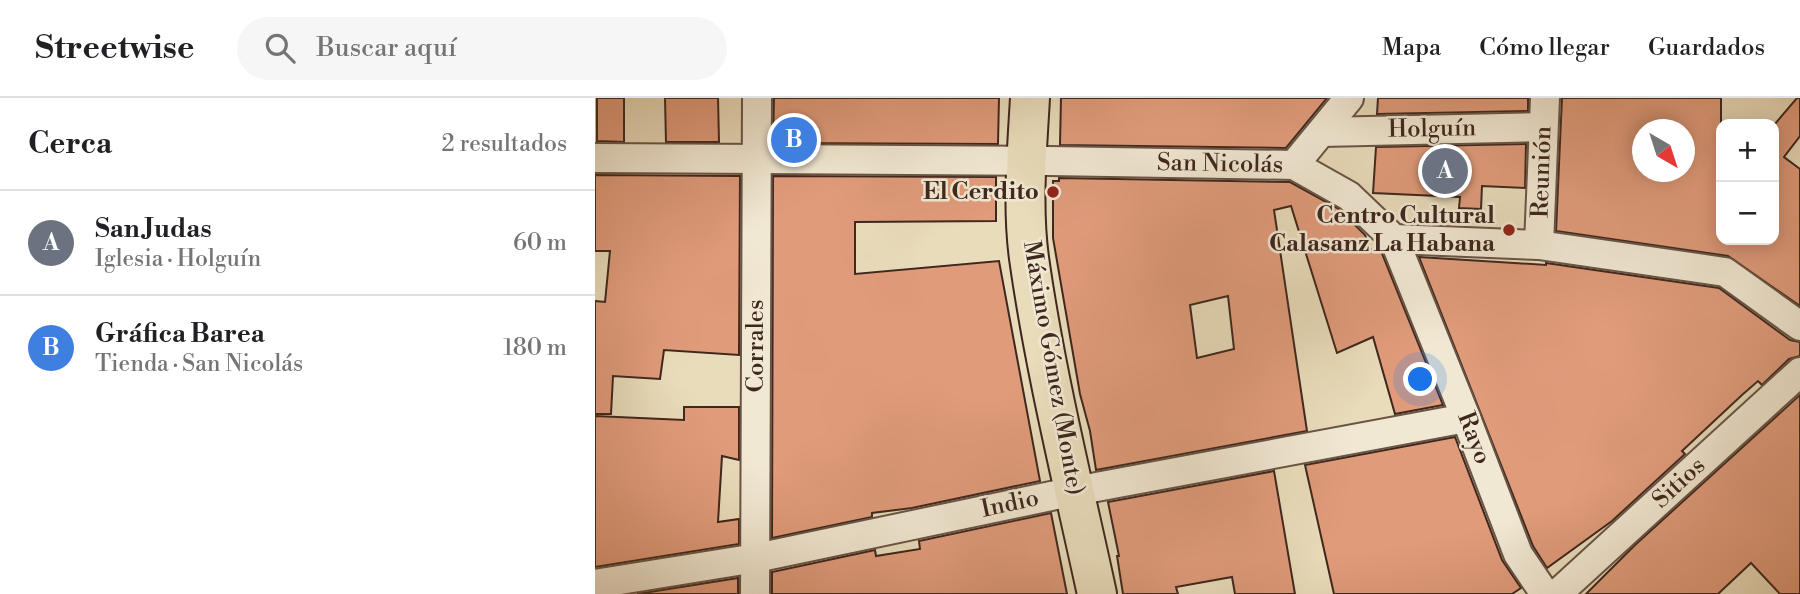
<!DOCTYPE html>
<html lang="es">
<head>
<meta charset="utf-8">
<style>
	body { margin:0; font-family:"Libre Bodoni",serif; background:#f6f6f6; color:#202124 }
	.controls { position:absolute; right:21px; top:21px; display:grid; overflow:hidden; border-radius:14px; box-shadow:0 4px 18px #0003 }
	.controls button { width:63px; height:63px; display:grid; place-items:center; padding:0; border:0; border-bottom:2px solid #e0e0e0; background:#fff; color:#202124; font:35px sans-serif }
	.compass { position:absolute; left:1037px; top:21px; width:63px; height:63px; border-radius:50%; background:#fff; box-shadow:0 4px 18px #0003; rotate:141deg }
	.you { position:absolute; left:826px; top:282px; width:24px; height:24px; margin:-18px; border:5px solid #fff; border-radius:50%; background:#1a73e8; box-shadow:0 0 0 10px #1a73e833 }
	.badge { display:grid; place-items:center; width:46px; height:46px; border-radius:50%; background:#ea580c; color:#fff; font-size:23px; font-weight:700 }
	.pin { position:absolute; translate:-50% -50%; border:4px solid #fff; box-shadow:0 2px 7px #0006 }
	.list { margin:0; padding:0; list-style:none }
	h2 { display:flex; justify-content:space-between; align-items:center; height:91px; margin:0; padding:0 28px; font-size:30px }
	h2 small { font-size:23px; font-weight:400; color:#757577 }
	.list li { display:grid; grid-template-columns:46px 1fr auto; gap:21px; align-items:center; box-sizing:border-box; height:105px; padding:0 28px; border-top:2px solid #e0e0e0 }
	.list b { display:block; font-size:26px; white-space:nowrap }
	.list p { margin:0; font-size:23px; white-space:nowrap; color:#757577 }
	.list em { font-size:23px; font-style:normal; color:#757577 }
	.icon { flex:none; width:38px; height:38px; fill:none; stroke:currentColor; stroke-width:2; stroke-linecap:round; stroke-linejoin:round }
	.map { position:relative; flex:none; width:1205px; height:496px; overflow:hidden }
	header { display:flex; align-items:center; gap:42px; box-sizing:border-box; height:98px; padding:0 35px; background:#fff; border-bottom:2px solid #e0e0e0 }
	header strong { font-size:33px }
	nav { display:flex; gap:38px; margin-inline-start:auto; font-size:24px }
	.search { width:490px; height:63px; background:#f6f6f6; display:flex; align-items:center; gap:18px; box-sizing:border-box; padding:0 24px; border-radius:38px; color:#757577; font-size:26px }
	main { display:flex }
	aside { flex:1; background:#fff }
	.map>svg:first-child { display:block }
	.building { fill:#e09b7b; stroke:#3e271e; stroke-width:2; fill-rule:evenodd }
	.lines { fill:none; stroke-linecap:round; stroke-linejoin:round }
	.minor-casing { stroke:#695445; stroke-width:32 }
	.primary-casing { stroke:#3e271e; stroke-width:42 }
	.minor { stroke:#f1e8d3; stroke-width:28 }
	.primary { stroke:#e9dcbb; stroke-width:38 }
	.poi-dot { fill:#8f2418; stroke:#f1e8d3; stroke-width:2.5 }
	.labels { text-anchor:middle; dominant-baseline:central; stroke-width:5; stroke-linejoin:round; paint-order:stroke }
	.street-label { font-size:24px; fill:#3e271e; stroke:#f1e8d3 }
	.poi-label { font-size:24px; font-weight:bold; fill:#3e271e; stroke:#f1e8d3; text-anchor:end }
</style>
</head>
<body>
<header>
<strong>Streetwise</strong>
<div class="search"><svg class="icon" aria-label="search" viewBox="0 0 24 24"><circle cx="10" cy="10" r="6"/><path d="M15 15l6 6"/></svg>Buscar aquí</div>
<nav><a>Mapa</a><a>Cómo llegar</a><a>Guardados</a></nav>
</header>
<main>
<aside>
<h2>Cerca<small>2 resultados</small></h2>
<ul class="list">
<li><span class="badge" style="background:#6b7280">A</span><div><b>San Judas</b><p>Iglesia · Holguín</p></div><em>60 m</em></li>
<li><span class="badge" style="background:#3f7fe0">B</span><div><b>Gráfica Barea</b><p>Tienda · San Nicolás</p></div><em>180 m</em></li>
</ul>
</aside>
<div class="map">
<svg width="1205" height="496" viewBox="0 0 1205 496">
	<rect width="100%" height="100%" fill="#e9dcbb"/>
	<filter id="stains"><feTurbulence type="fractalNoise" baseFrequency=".00286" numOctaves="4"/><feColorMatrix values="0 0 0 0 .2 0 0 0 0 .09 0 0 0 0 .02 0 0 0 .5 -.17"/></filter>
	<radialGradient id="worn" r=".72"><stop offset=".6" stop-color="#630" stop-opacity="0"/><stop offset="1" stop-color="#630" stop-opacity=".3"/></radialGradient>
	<g class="building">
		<path d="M2,0h27v44l-27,-1z"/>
		<path d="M70,0h53l1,44h-53z"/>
		<path d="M179,0h225l-1,46 -225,-1z"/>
		<path d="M466,0h266l-41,50 -226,-3z"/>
		<path d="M783,0h150v13l-151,3z"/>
		<path d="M967,0h159v142h53v-115l23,-27h3v38l-16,21 16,12v137l-72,-50 -172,-25zM1047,32h42v42h-42z"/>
		<path d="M931,46l-1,44 -43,-2 -1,23 -22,-1 1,-11 -87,-4 3,-46z"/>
		<path d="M0,77l145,1 -1,179 -75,-5 -4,29 -47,-3 -2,38h-16v-113l10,1 5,-51h-15z"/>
		<path d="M178,78l223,1v44l-141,1v52l144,-13 41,220 -128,27 -40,5v4l-100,21z"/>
		<path d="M464,80l231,4 49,27 26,26 6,15 10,1 62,154 -48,9 -22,-77 -36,16 -46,-147 -17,4 33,221 -211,39 -6,-39 -10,-37 -27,-156v-57h6zM633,198l6,53 -37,9 -7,-53z"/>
		<path d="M824,159l127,8v-2l173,25 71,52 10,2v14l-11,3 -27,26 -4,-4 -16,14 -60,56 3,3 -73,67 -65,47 -14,-22z"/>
		<path d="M1205,297v199h-20l-29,-31 -33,31h-132l49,-49z"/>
		<path d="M89,309h55v53l-17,-4 -4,66 21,-3v25l-144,23v-151l89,4z"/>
		<path d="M860,339l47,123 19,28 -9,6h-178l-29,-129z"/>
		<path d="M679,373l21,123h-60l-3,-17 -56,10 2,7h-55l-6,-38h2l-11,-54z"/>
		<path d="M456,415l16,81h-295v-22l103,-22 1,6 44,-7 -1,-8z"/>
		<path d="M143,480v16h-101z"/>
	</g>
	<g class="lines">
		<g class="minor-casing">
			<g id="minor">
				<path d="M727,34l221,-5"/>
				<path d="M0,60l455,3 244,4 55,31 45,43 145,6 186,27 75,54"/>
				<path d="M699,67l55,-67"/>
				<path d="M799,141l72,179 52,136 27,40"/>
				<path d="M944,147l6,-147"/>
				<path d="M0,486l161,-26 319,-67 391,-73"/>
				<path d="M160,496l2,-496"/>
				<path d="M962,496l243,-222"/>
			</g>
		</g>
		<g class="primary-casing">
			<path id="primary" d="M435,0c-3,53 -8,108 -1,160 16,113 44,225 68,336"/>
		</g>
		<use href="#minor" class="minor"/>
		<use href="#primary" class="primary"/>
	</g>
	<g class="poi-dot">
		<circle cx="458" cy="94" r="7"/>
		<circle cx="914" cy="132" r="7"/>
	</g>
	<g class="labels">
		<g class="street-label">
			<text transform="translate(837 31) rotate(-1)">Holguín</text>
			<text transform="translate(625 66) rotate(1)">San Nicolás</text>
			<text transform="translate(947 74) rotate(-88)">Reunión</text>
			<text transform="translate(161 248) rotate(-90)">Corrales</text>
			<text transform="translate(458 270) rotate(80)">Máximo Gómez (Monte)</text>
			<text transform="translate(879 340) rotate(69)">Rayo</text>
			<text transform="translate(1084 385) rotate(-43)">Sitios</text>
			<text transform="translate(415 406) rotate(-12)">Indio</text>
		</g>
		<g class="poi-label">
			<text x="444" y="94">El Cerdito</text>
			<text x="900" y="118">Centro Cultural<tspan x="900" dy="28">Calasanz La Habana</tspan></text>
		</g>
	</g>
	<rect width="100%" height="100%" filter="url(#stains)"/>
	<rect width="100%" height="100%" fill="url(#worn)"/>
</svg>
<div class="controls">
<button>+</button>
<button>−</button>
</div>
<svg class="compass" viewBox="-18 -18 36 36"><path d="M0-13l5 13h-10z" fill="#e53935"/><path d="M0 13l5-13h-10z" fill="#757577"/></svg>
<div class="you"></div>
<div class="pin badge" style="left:850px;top:73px;background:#6b7280">A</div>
<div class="pin badge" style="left:199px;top:42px;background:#3f7fe0">B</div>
</div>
</main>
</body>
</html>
